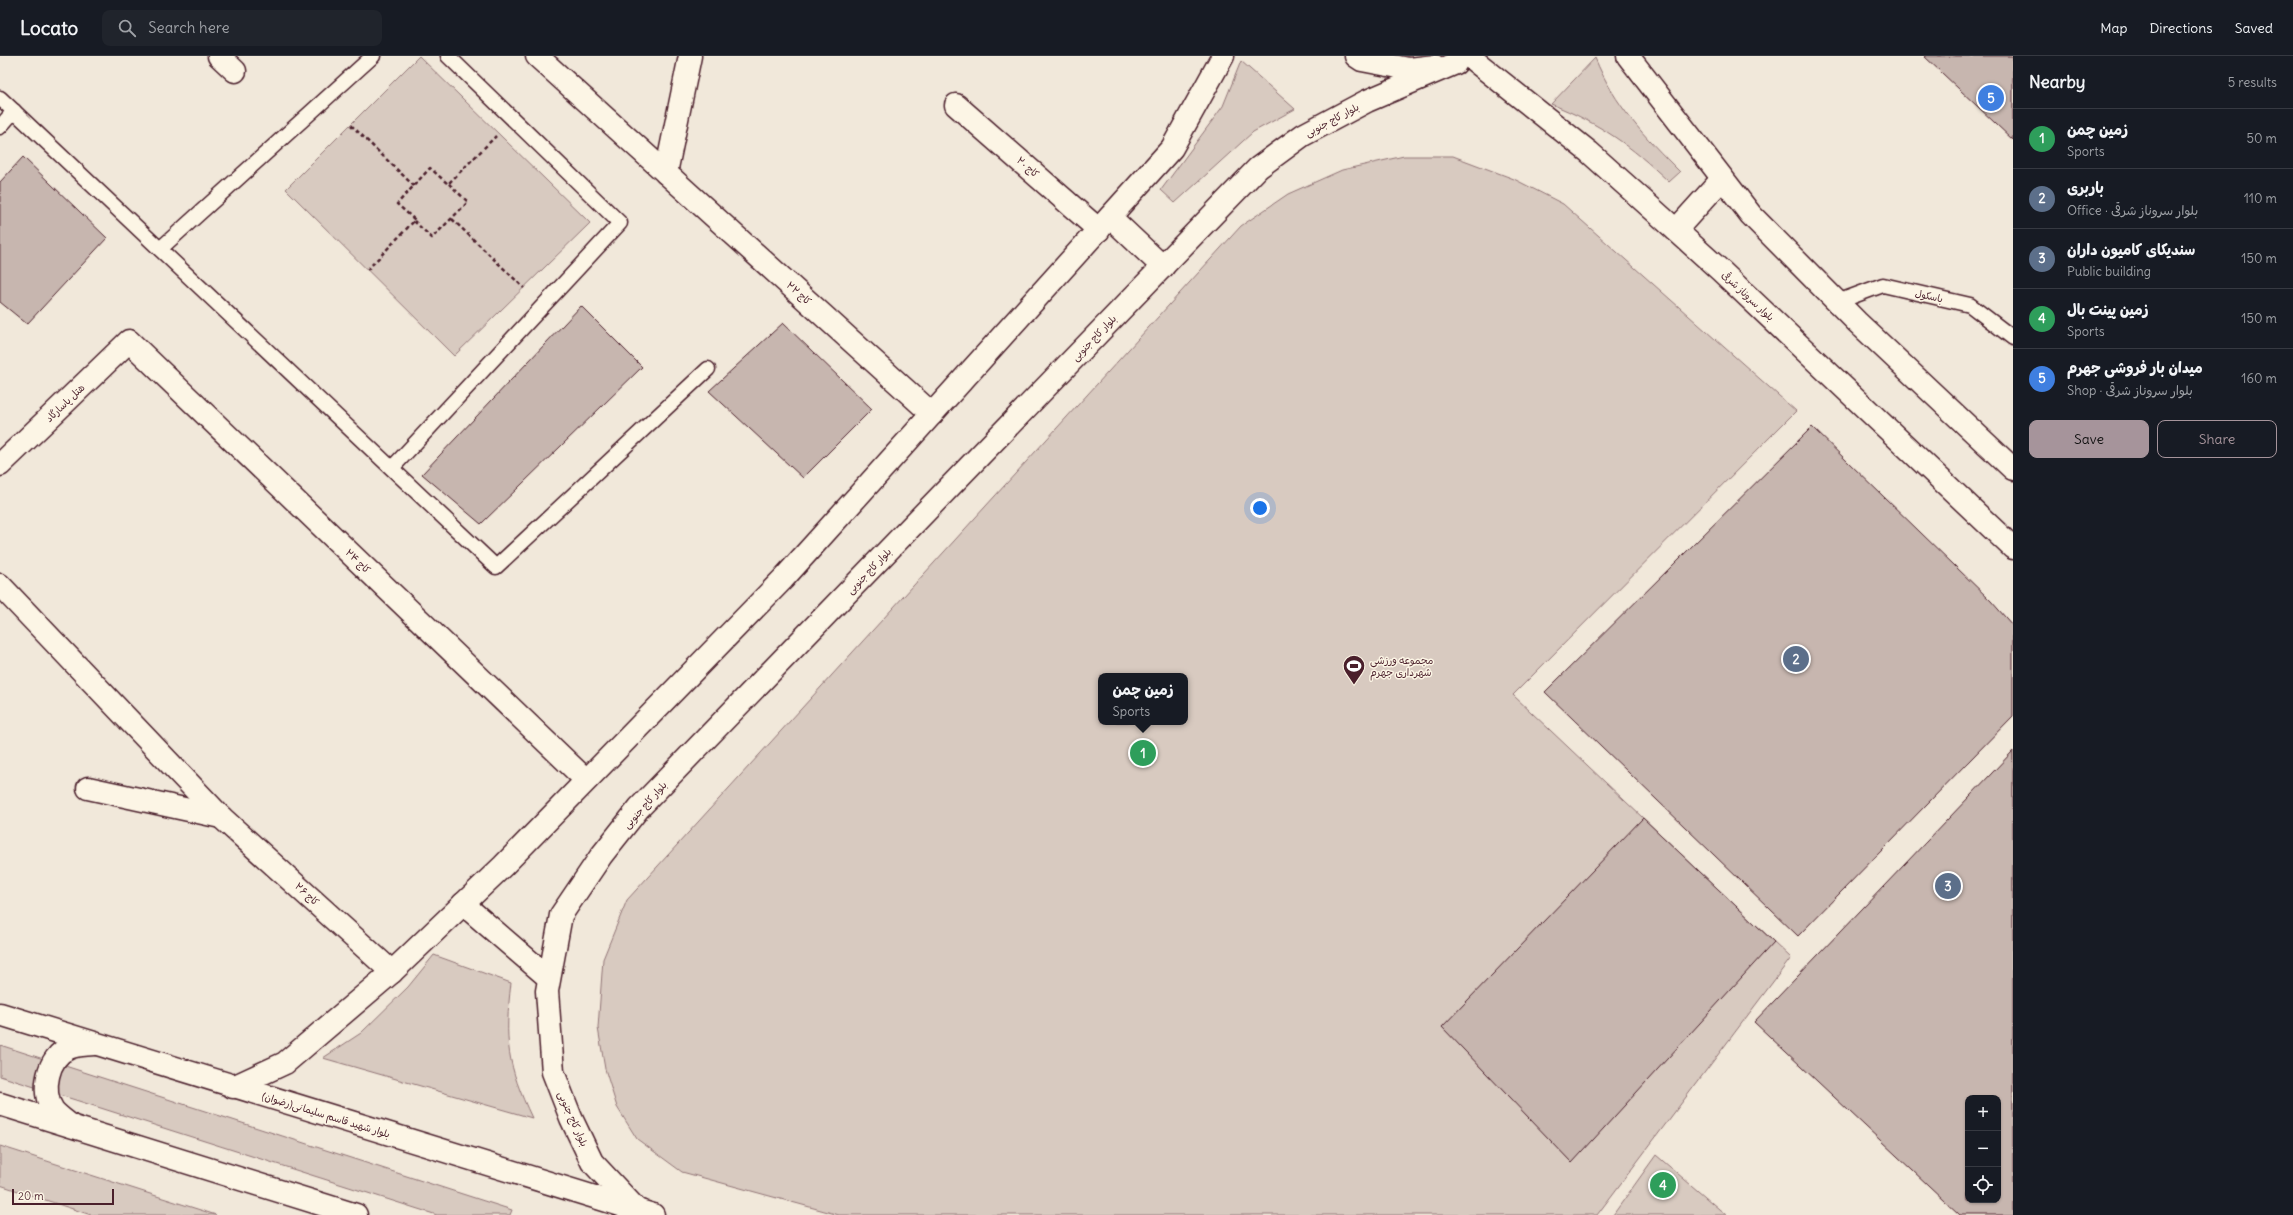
<!DOCTYPE html>
<html lang="en">
<head>
<meta charset="utf-8">
<style>
	body { margin:0; font-family:Delius,"Playpen Sans Arabic",sans-serif; background:#20242c; color:#f1f3f6 }
	.controls { position:absolute; right:12px; bottom:12px; display:grid; overflow:hidden; border-radius:8px; box-shadow:0 1px 3px #0004 }
	.controls button { width:36px; height:36px; display:grid; place-items:center; padding:0; border:0; border-bottom:1px solid #363941; background:#171b24; color:#f1f3f6; font:20px sans-serif }
	.scale { position:absolute; left:12px; bottom:10px; width:102px; box-sizing:border-box; padding-left:4px; border:2px solid #4a1f2b; border-top:0; font-size:11px; line-height:14px; white-space:nowrap; color:#4a1f2b; -webkit-text-stroke:3px #fcf5e5; paint-order:stroke }
	.you { position:absolute; left:1260px; top:452px; width:14px; height:14px; margin:-10px; border:3px solid #fff; border-radius:50%; background:#1a73e8; box-shadow:0 0 0 6px #1a73e833 }
	.badge { display:grid; place-items:center; width:26px; height:26px; border-radius:50%; background:#a6949b; color:#fff; font-size:13px; font-weight:700 }
	.pin { position:absolute; translate:-50% -50%; border:2px solid #fff; box-shadow:0 1px 4px #0006 }
	.popup { position:absolute; left:1098px; top:617px; width:90px; height:52px; box-sizing:border-box; display:grid; place-content:center; border-radius:8px; background:#171b24; filter:drop-shadow(0 1px 3px #0005); font-size:13px; white-space:nowrap; color:#9ea1a6 }
	.popup b { font-size:15px; color:#f1f3f6 }
	.popup::after { content:''; position:absolute; left:50%; top:100%; margin-left:-8px; border:8px solid transparent; border-top-color:#171b24 }
	.list { margin:0; padding:0; list-style:none }
	h2 { display:flex; justify-content:space-between; align-items:center; height:52px; margin:0; padding:0 16px; font-size:17px }
	h2 small { font-size:13px; font-weight:400; color:#9ea1a6 }
	.list li { display:grid; grid-template-columns:26px 1fr auto; gap:12px; align-items:center; box-sizing:border-box; height:60px; padding:0 16px; border-top:1px solid #363941 }
	.list b { display:block; font-size:15px; white-space:nowrap }
	.list p { margin:0; font-size:13px; white-space:nowrap; color:#9ea1a6 }
	.list em { font-size:13px; font-style:normal; color:#9ea1a6 }
	.actions { display:flex; gap:8px; padding:12px 16px }
	.actions a { flex:1; padding:9px 0; border:1px solid #a6949b; border-radius:8px; text-align:center; font-size:14px; color:#a6949b }
	.actions .main { background:#a6949b; color:#111 }
	.icon { flex:none; width:22px; height:22px; fill:none; stroke:currentColor; stroke-width:2; stroke-linecap:round; stroke-linejoin:round }
	.map { position:relative; flex:none; width:2013px; height:1159px; overflow:hidden }
	header { display:flex; align-items:center; gap:24px; box-sizing:border-box; height:56px; padding:0 20px; background:#171b24; border-bottom:1px solid #363941 }
	header strong { font-size:19px }
	nav { display:flex; gap:22px; margin-inline-start:auto; font-size:14px }
	.search { width:280px; height:36px; background:#20242c; display:flex; align-items:center; gap:10px; box-sizing:border-box; padding:0 14px; border-radius:8px; color:#9ea1a6; font-size:15px }
	main { display:flex }
	aside { flex:1; background:#171b24 }
	.map>svg:first-child { display:block }
	.green { fill:#d8cac0; stroke:#917476; fill-rule:evenodd }
	.building { fill:#c7b6af; stroke:#4a1f2b; fill-rule:evenodd }
	.lines { fill:none; stroke-linecap:round; stroke-linejoin:round }
	.lane-casing { stroke:#4a1f2b; stroke-width:17 }
	.street-casing { stroke:#4a1f2b; stroke-width:25 }
	.secondary-casing { stroke:#4a1f2b; stroke-width:25 }
	.path { stroke:#4a1f2b; stroke-width:2.5; stroke-dasharray:4 3; stroke-linecap:butt }
	.lane { stroke:#fcf5e5; stroke-width:14 }
	.street { stroke:#fcf5e5; stroke-width:22 }
	.secondary { stroke:#fcf5e5; stroke-width:22 }
	.labels { text-anchor:middle; dominant-baseline:central; stroke-width:3; stroke-linejoin:round; paint-order:stroke }
	.street-label { font-size:10px; fill:#4a1f2b; stroke:#fcf5e5 }
	.poi-label { font-size:10px; fill:#4a1f2b; stroke:#fcf5e5; text-anchor:start }
</style>
</head>
<body>
<header>
<strong>Locato</strong>
<div class="search"><svg class="icon" aria-label="search" viewBox="0 0 24 24"><circle cx="10" cy="10" r="6"/><path d="M15 15l6 6"/></svg>Search here</div>
<nav><a>Map</a><a>Directions</a><a>Saved</a></nav>
</header>
<main>
<div class="map">
<svg width="2013" height="1159" viewBox="0 0 2013 1159">
	<rect width="100%" height="100%" fill="#f1e8da"/>
	<filter id="ink" filterUnits="userSpaceOnUse"><feTurbulence type="fractalNoise" baseFrequency=".025" numOctaves="2"/><feDisplacementMap in="SourceGraphic" scale="8" xChannelSelector="R" yChannelSelector="G"/><feConvolveMatrix kernelMatrix="1 2 1 2 8 2 1 2 1" color-interpolation-filters="sRGB"/></filter>
	<g filter="url(#ink)">
		<g class="green">
			<path d="M419,0l171,167 -136,133 -168,-167z"/>
			<path d="M1595,2c20,48 49,78 85,114l-11,10c-39,-37 -68,-58 -118,-78z"/>
			<path d="M1241,5l54,48 -42,23 -78,71 -14,-13 62,-84z"/>
			<path d="M1404,100h49l61,23 49,25 233,207 -283,284 278,263 -194,257h-758l-157,-43 -45,-33 -20,-32 -12,-38 -7,-41 5,-69 24,-59 614,-674 47,-32 54,-24zM1101,620h84v46h-84z"/>
			<path d="M434,899l77,28c-7,58 -4,82 21,135l-209,-60 38,-25 47,-46z"/>
			<path d="M0,989l512,165 -2,5h-73l-437,-139z"/>
			<path d="M0,1090l216,69h-125l-91,-30z"/>
			<path d="M1656,1099l70,60h-113z"/>
		</g>
		<g class="building">
			<path d="M1924,0h89v84z"/>
			<path d="M23,101l84,81 -80,86 -27,-22v-120z"/>
			<path d="M581,250l61,61 -161,157 -59,-50z"/>
			<path d="M783,267l89,86 -69,69 -94,-87z"/>
			<path d="M1812,371l179,174 22,25v90l-215,220 -253,-244z"/>
			<path d="M2013,695v464h-53l-206,-193zM1968,1042h30v102h-30z"/>
			<path d="M1643,762l131,124 -202,221 -130,-136z"/>
		</g>
		<g class="lines">
			<g class="lane-casing">
				<g id="lane">
					<path d="M0,42l496,469 212,-198"/>
					<path d="M0,71l14,-16"/>
					<path d="M160,193l213,-193"/>
					<path d="M1837,246l46,-17 87,20 43,33"/>
					<path d="M392,412l228,-245 -172,-167"/>
				</g>
			</g>
			<g class="street-casing">
				<g id="street">
					<path d="M219,0l16,15"/>
					<path d="M537,0l395,358"/>
					<path d="M956,49l143,125"/>
					<path d="M666,117l24,-117"/>
					<path d="M0,409l129,-124 457,439"/>
					<path d="M0,529l221,232 171,155"/>
					<path d="M88,732l133,29"/>
				</g>
			</g>
			<g class="secondary-casing">
				<g id="secondary">
					<path d="M1356,0l6,4 47,9 26,-3"/>
					<path d="M1628,0l123,159 106,107 156,147"/>
					<path d="M1471,2l118,94 68,61 63,57 293,278"/>
					<path d="M1110,161l53,50"/>
					<path d="M1676,174l46,-51"/>
					<path d="M463,848l86,74"/>
					<path d="M0,958l653,201"/>
					<path d="M233,1031l52,-24 107,-91 111,-106 280,-287 389,-431 51,-92"/>
					<path d="M0,1048l356,111"/>
					<path d="M69,1068c-5,-4 -12,-9 -16,-14 -13,-18 -5,-54 16,-62 7,-3 16,-3 24,-4"/>
					<path d="M637,1154l-45,-48 -21,-44 -18,-46 -6,-81 14,-76 40,-59 38,-48 619,-640 45,-33 64,-34 89,-38"/>
				</g>
			</g>
			<g class="path">
				<path d="M351,69l63,61"/>
				<path d="M452,163l72,69"/>
				<path d="M414,165l18,17 36,-36 -20,-19"/>
				<path d="M367,214l48,-50 -18,-16 33,-36 18,16 48,-48"/>
			</g>
			<use href="#lane" class="lane"/>
			<use href="#street" class="street"/>
			<use href="#secondary" class="secondary"/>
		</g>
	</g>
	<defs>
		<g id="stadium-pin" transform="scale(1.15)"><path d="M0 17L-7.5 6A9.5 9.5 0 1 1 7.5 6Z" fill="#4a1f2b" stroke="#fcf5e5"/><path d="M0-5a6.5 5 0 1 0 0 10a6.5 5 0 1 0 0-10ZM-3.5-1.8h7v3.6h-7Z" fill="#fff"/></g>
	</defs>
	<g fill-rule="evenodd">
		<use href="#stadium-pin" x="1354" y="610"/>
	</g>
	<g class="labels">
		<g class="street-label">
			<text transform="translate(1332 64) rotate(-28)">بلوار کاج جنوبی</text>
			<text transform="translate(1028 111) rotate(41)">کاج ۲۰</text>
			<text transform="translate(799 237) rotate(42)">کاج ۲۲</text>
			<text transform="translate(1748 240) rotate(43)">بلوار سروناز شرقی</text>
			<text transform="translate(1929 240) rotate(13)">باسکول</text>
			<text transform="translate(1094 282) rotate(-46)">بلوار کاج جنوبی</text>
			<text transform="translate(65 347) rotate(-44)">هتل پاسارگاد</text>
			<text transform="translate(358 505) rotate(44)">کاج ۲۴</text>
			<text transform="translate(869 515) rotate(-46)">بلوار کاج جنوبی</text>
			<text transform="translate(645 749) rotate(-48)">بلوار کاج جنوبی</text>
			<text transform="translate(307 838) rotate(42)">کاج ۲۶</text>
			<text transform="translate(326 1059) rotate(17)">بلوار شهید قاسم سلیمانی(رضوان)</text>
			<text transform="translate(573 1063) rotate(66)">بلوار کاج جنوبی</text>
		</g>
		<g class="poi-label">
			<text x="1370" y="604">مجموعه ورزشی<tspan x="1370" dy="12">شهرداری جهرم</tspan></text>
		</g>
	</g>
</svg>
<div class="controls">
<button>+</button>
<button>−</button>
<button><svg class="icon" aria-label="locate" viewBox="0 0 24 24"><circle cx="12" cy="12" r="6"/><path d="M12 2v4M12 18v4M2 12h4M18 12h4"/></svg></button>
</div>
<div class="scale">20 m</div>
<div class="you"></div>
<div class="pin badge" style="left:1143px;top:697px;background:#2e9e5b">1</div>
<div class="popup"><b>زمین چمن</b>Sports</div>
<div class="pin badge" style="left:1796px;top:603px;background:#5c6f8a">2</div>
<div class="pin badge" style="left:1948px;top:830px;background:#5c6f8a">3</div>
<div class="pin badge" style="left:1663px;top:1129px;background:#2e9e5b">4</div>
<div class="pin badge" style="left:1991px;top:42px;background:#3f7fe0">5</div>
</div>
<aside>
<h2>Nearby<small>5 results</small></h2>
<ul class="list">
<li><span class="badge" style="background:#2e9e5b">1</span><div><b>زمین چمن</b><p>Sports</p></div><em>50 m</em></li>
<li><span class="badge" style="background:#5c6f8a">2</span><div><b>باربری</b><p>Office · بلوار سروناز شرقی</p></div><em>110 m</em></li>
<li><span class="badge" style="background:#5c6f8a">3</span><div><b>سندیکای کامیون داران</b><p>Public building</p></div><em>150 m</em></li>
<li><span class="badge" style="background:#2e9e5b">4</span><div><b>زمین پینت بال</b><p>Sports</p></div><em>150 m</em></li>
<li><span class="badge" style="background:#3f7fe0">5</span><div><b>میدان بار فروشی جهرم</b><p>Shop · بلوار سروناز شرقی</p></div><em>160 m</em></li>
</ul>
<div class="actions"><a class="main">Save</a><a>Share</a></div>
</aside>
</main>
</body>
</html>
